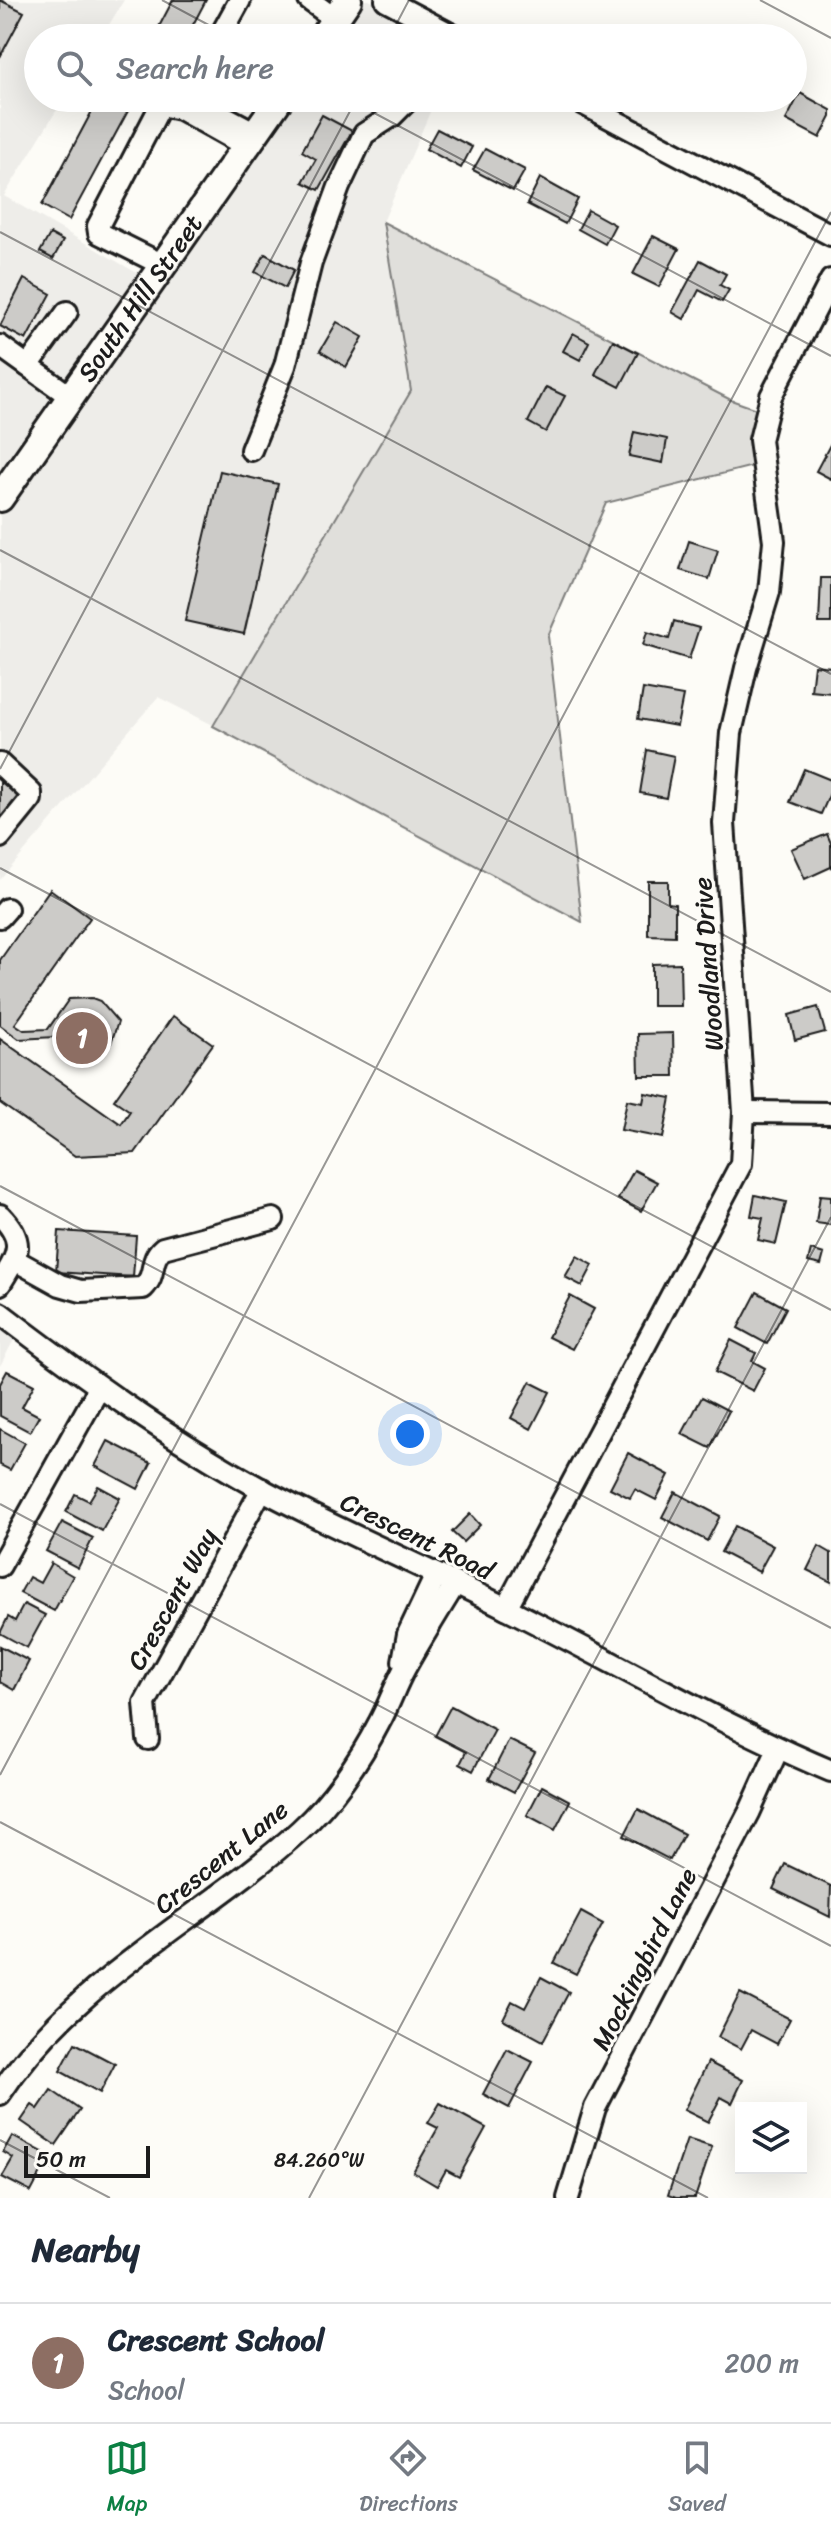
<!DOCTYPE html>
<html lang="en">
<head>
<meta charset="utf-8">
<style>
	body { margin:0; font-family:Sriracha,sans-serif; background:#f2f2f3; color:#1f2937 }
	.controls { position:absolute; right:24px; bottom:24px; display:grid; overflow:hidden; border-radius:0px; box-shadow:0 8px 32px #0002 }
	.controls button { width:72px; height:72px; display:grid; place-items:center; padding:0; border:0; border-bottom:2px solid #e0e1e3; background:#fff; color:#1f2937; font:40px sans-serif }
	.scale { position:absolute; left:24px; bottom:20px; width:126px; box-sizing:border-box; padding-left:8px; border:4px solid #1c1c1c; border-top:0; font-size:22px; line-height:28px; white-space:nowrap; color:#1c1c1c; -webkit-text-stroke:6px #fdfcf7; paint-order:stroke }
	.you { position:absolute; left:410px; top:1434px; width:28px; height:28px; margin:-20px; border:6px solid #fff; border-radius:50%; background:#1a73e8; box-shadow:0 0 0 12px #1a73e833 }
	.badge { display:grid; place-items:center; width:52px; height:52px; border-radius:50%; background:#0b8043; color:#fff; font-size:26px; font-weight:700 }
	.pin { position:absolute; translate:-50% -50%; border:4px solid #fff; box-shadow:0 2px 8px #0006 }
	.list { margin:0; padding:0; list-style:none }
	h2 { display:flex; justify-content:space-between; align-items:center; height:104px; margin:0; padding:0 32px; font-size:34px }
	h2 small { font-size:26px; font-weight:400; color:#747a83 }
	.list li { display:grid; grid-template-columns:52px 1fr auto; gap:24px; align-items:center; box-sizing:border-box; height:120px; padding:0 32px; border-top:2px solid #e0e1e3 }
	.list b { display:block; font-size:30px; white-space:nowrap }
	.list p { margin:0; font-size:26px; white-space:nowrap; color:#747a83 }
	.list em { font-size:26px; font-style:normal; color:#747a83 }
	.icon { flex:none; width:44px; height:44px; fill:none; stroke:currentColor; stroke-width:2; stroke-linecap:round; stroke-linejoin:round }
	.map { position:relative; flex:none; width:831px; height:2198px; overflow:hidden }
	.search { position:absolute; background:#fff; box-shadow:0 8px 32px #0002; left:24px; right:24px; top:24px; height:88px; display:flex; align-items:center; gap:20px; box-sizing:border-box; padding:0 28px; border-radius:44px; color:#747a83; font-size:30px }
	.sheet { height:224px; background:#fff }
	nav { display:flex; justify-content:space-around; align-items:center; box-sizing:border-box; height:112px; border-top:2px solid #e0e1e3; background:#fff; font-size:22px; color:#747a83 }
	nav a { display:grid; justify-items:center; gap:4px }
	nav .on { color:#0b8043 }
	.map>svg:first-child { display:block }
	.built { fill:#eeede9 }
	.green { fill:#e0dfdb; stroke:#7e7e7c; stroke-width:2 }
	.building { fill:#cccbc8; stroke:#1c1c1c; stroke-width:2 }
	.lines { fill:none; stroke-linecap:round; stroke-linejoin:round }
	.minor-casing { stroke:#1c1c1c; stroke-width:26 }
	.major-casing { stroke:#1c1c1c; stroke-width:32 }
	.minor { stroke:#fdfcf7; stroke-width:20 }
	.major { stroke:#fdfcf7; stroke-width:26 }
	.ticks { fill:none; stroke:#1c1c1c; stroke-width:2; stroke-opacity:0.45 }
	.labels { text-anchor:middle; dominant-baseline:central; stroke-width:6; stroke-linejoin:round; paint-order:stroke }
	.street-label { font-size:26px; fill:#1c1c1c; stroke:#fdfcf7 }
	.ticks-label { font-size:20px; text-anchor:middle; fill:#1c1c1c; stroke:#fdfcf7; stroke-width:6; stroke-linejoin:round; paint-order:stroke }
</style>
</head>
<body>
<div class="map">
<svg width="831" height="2198" viewBox="0 0 831 2198">
	<rect width="100%" height="100%" fill="#fdfcf7"/>
	<filter id="ink" filterUnits="userSpaceOnUse"><feTurbulence type="fractalNoise" baseFrequency=".0125" numOctaves="2"/><feDisplacementMap in="SourceGraphic" scale="16" xChannelSelector="R" yChannelSelector="G"/><feConvolveMatrix kernelMatrix="1 2 1 2 8 2 1 2 1" color-interpolation-filters="sRGB"/></filter>
	<g filter="url(#ink)">
		<g class="built">
			<path d="M0,0h124l-23,38h-63v60h26l-60,98 145,84 139,-182h148l-53,124 28,169 -198,334 -55,-28 -158,183z"/>
			<path d="M362,0h7l73,38h-109z"/>
			<path d="M0,1314l18,18 -18,34z"/>
		</g>
		<path class="green" d="M383,222l348,178 28,10 -2,55 -151,38 -58,133 34,286 -369,-196 198,-335z"/>
		<g class="building">
			<path d="M0,0l24,12 -24,45z"/>
			<path d="M173,0h33l-20,38h-33z"/>
			<path d="M800,93l31,17v7l-11,21 -34,-18z"/>
			<path d="M99,98h36l-66,122 -27,-15z"/>
			<path d="M322,115l30,16 -33,59 -16,-8 13,-23 -14,-8z"/>
			<path d="M437,129l35,18 -11,21 -35,-19z"/>
			<path d="M485,149l40,21 -12,21 -40,-21z"/>
			<path d="M540,178l38,21 -13,25 -38,-20z"/>
			<path d="M588,210l27,15 -10,19 -27,-15z"/>
			<path d="M50,234l13,7 -10,18 -13,-7z"/>
			<path d="M653,236l26,13 -20,38 -26,-13z"/>
			<path d="M265,254l29,16 -9,18 -30,-16z"/>
			<path d="M700,260l26,14 -6,11 9,5 -7,12 -23,-12 -15,29 -12,-7z"/>
			<path d="M24,279l27,15 -25,46 -26,-14z"/>
			<path d="M337,322l26,15 -17,30 -26,-16z"/>
			<path d="M573,333l16,9 -9,18 -17,-9z"/>
			<path d="M613,340l25,13 -18,34 -25,-13z"/>
			<path d="M546,387l19,9 -19,36 -18,-10z"/>
			<path d="M634,432l33,7 -4,24 -34,-7z"/>
			<path d="M831,443v36l-15,-8z"/>
			<path d="M220,471l58,13 -34,150 -59,-13z"/>
			<path d="M689,541l29,9 -9,29 -29,-9z"/>
			<path d="M821,578h10v45h-12z"/>
			<path d="M674,621l25,7 -10,31 -46,-14 4,-13 22,7z"/>
			<path d="M814,665l17,2v26l-20,-2z"/>
			<path d="M643,689l40,7 -6,30 -39,-7z"/>
			<path d="M647,750l27,6 -8,42 -26,-5z"/>
			<path d="M804,769l27,11v11l-10,23 -31,-12z"/>
			<path d="M0,781l21,17 -21,26z"/>
			<path d="M827,834l4,9v24l-26,12 -14,-30z"/>
			<path d="M648,881h20v22l7,1v32l-27,-1z"/>
			<path d="M50,889l40,29 -75,106 9,6 24,-1 21,-30 23,-1 8,3 18,21 -7,21 -20,17 -22,-7 -14,-16 -36,2 -19,-14v-65z"/>
			<path d="M680,963l1,43h-29v-42z"/>
			<path d="M818,1007l7,25 -30,8 -6,-25z"/>
			<path d="M173,1016l40,28 -78,109 -60,3 -75,-53v-64l121,85 9,-13 -16,-11z"/>
			<path d="M673,1033l1,43h-35l-1,-42z"/>
			<path d="M645,1093l26,5 -8,40 -42,-8 6,-30 16,3z"/>
			<path d="M634,1170l23,12 -16,29 -23,-12z"/>
			<path d="M755,1195l31,7 -10,42 -18,-4 5,-22 -12,-2z"/>
			<path d="M820,1195l11,1v29l-15,-2z"/>
			<path d="M59,1231l77,5 -3,41 -77,-5z"/>
			<path d="M811,1250l13,4 -3,11 -13,-3z"/>
			<path d="M577,1256l16,9 -11,21 -17,-9z"/>
			<path d="M757,1292l29,16 -19,36 -29,-16z"/>
			<path d="M570,1296l24,13 -22,40 -24,-12z"/>
			<path d="M731,1340l25,13 -4,8 13,7 -12,23 -38,-19z"/>
			<path d="M7,1371l27,14 -12,22 17,9 -9,16 -30,-16v-32z"/>
			<path d="M530,1382l20,10 -19,37 -20,-11z"/>
			<path d="M702,1397l27,14 -19,37 -28,-14z"/>
			<path d="M0,1429l25,14 -15,27 -10,-5z"/>
			<path d="M108,1441l43,22 -13,26 -43,-23z"/>
			<path d="M628,1453l41,22 -13,25 -21,-11 -5,9 -20,-10z"/>
			<path d="M98,1486l22,12 -18,33 -36,-19 9,-18 14,7z"/>
			<path d="M675,1492l45,24 -13,25 -45,-24z"/>
			<path d="M470,1514l10,11 -17,17 -11,-10z"/>
			<path d="M62,1522l31,16 -15,30 -32,-17z"/>
			<path d="M735,1526l38,20 -14,26 -38,-20z"/>
			<path d="M819,1546l12,7v29l-24,-12z"/>
			<path d="M51,1563l22,13 -19,35 -34,-18 9,-16 11,6z"/>
			<path d="M24,1604l21,11 -18,33 -27,-15 8,-16 7,4z"/>
			<path d="M0,1646l29,15 -15,29 -14,-8z"/>
			<path d="M451,1706l44,24 -22,41 -13,-7 6,-12 -31,-16z"/>
			<path d="M509,1740l26,13 -21,39 -25,-13z"/>
			<path d="M542,1786l28,15 -15,29 -28,-15z"/>
			<path d="M638,1809l46,25 -14,26 -46,-24z"/>
			<path d="M785,1864l46,22 -1,31 -57,-28z"/>
			<path d="M581,1912l22,12 -27,50 -22,-11z"/>
			<path d="M541,1977l28,15 -26,49 -40,-22 9,-18 13,7z"/>
			<path d="M740,1993l50,26 -13,25 -26,-14 -10,19 -23,-12z"/>
			<path d="M75,2043l40,21 -15,29 -40,-22z"/>
			<path d="M507,2049l26,13 -24,46 -26,-14z"/>
			<path d="M708,2062l35,18 -11,23 -11,-6 -13,25 -24,-12z"/>
			<path d="M51,2090l29,20 -24,35 -35,-24 11,-16 6,4z"/>
			<path d="M440,2103l46,25 -27,49 -13,-7 -9,16 -24,-14 25,-44 -10,-5z"/>
			<path d="M12,2136l38,20 -19,36 -29,-15 11,-19 -10,-6z"/>
			<path d="M687,2139l25,8 -17,51h-19l-8,-3z"/>
		</g>
		<g class="lines">
			<g class="minor-casing">
				<g id="minor">
					<path d="M309,0l26,19"/>
					<path d="M386,0l72,38"/>
					<path d="M219,38l21,-38"/>
					<path d="M201,98l21,17 34,18"/>
					<path d="M572,98l259,137"/>
					<path d="M163,265l-64,-32 -1,-7 63,-121 19,4 66,37"/>
					<path d="M0,346l71,51"/>
					<path d="M28,366l39,-54"/>
					<path d="M251,450l34,-84 26,-103 28,-76 25,-53 28,-18 18,-18"/>
					<path d="M0,764l31,29v6l-31,38"/>
					<path d="M0,917l7,-8"/>
					<path d="M744,1112l87,1"/>
					<path d="M0,1215c27,27 18,40 0,69"/>
					<path d="M15,1260l45,25 21,6 62,-3c15,-15 5,-27 20,-40l110,-29"/>
					<path d="M0,1313c84,64 168,125 261,176 80,43 164,78 245,119 109,54 213,116 325,163"/>
					<path d="M0,1566l99,-178"/>
					<path d="M506,1608l235,-444 3,-52 -20,-289 7,-90 15,-65 23,-76 5,-51 -14,-101 11,-44 60,-116"/>
					<path d="M403,1661l5,-27 28,-59"/>
					<path d="M148,1739l-3,-36 117,-214"/>
					<path d="M0,2094c74,-115 201,-174 300,-264 31,-28 60,-70 79,-107 10,-18 16,-37 26,-55 16,-29 33,-56 50,-84"/>
					<path d="M568,2198l27,-90 155,-297 28,-62"/>
				</g>
			</g>
			<g class="major-casing">
				<g id="major">
					<path d="M322,38l26,-38"/>
					<path id="s1" d="M0,498l280,-400"/>
				</g>
			</g>
			<use href="#minor" class="minor"/>
			<use href="#major" class="major"/>
		</g>
	</g>
	<path class="ticks" d="M162,0l71,38M760,0l71,38M389,38l20,-38M346,98l485,258M0,232l831,442M0,550l831,442M0,769l357,-671M0,868l831,442M0,1186l831,442M0,1504l831,442M0,1775l831,-1563M0,1822l708,376M0,2140l110,58M309,2198l522,-981"/>
	<g class="labels">
		<g class="street-label">
			<text stroke="none"><textPath href="#s1" startOffset="244">South Hill Street</textPath></text>
			<text transform="translate(708 964) rotate(-94)">Woodland Drive</text>
			<text transform="translate(417 1536) rotate(26)">Crescent Road</text>
			<text transform="translate(172 1599) rotate(-61)">Crescent Way</text>
			<text transform="translate(221 1857) rotate(-39)">Crescent Lane</text>
			<text transform="translate(644 1959) rotate(-63)">Mockingbird Lane</text>
		</g>
	</g>
	<g class="ticks-label">
		<text x="319" y="2167">84.260°W</text>
	</g>
</svg>
<div class="controls">
<button><svg class="icon" aria-label="layers" viewBox="0 0 24 24"><path d="M12 4l9 5-9 5-9-5zM3 14l9 5 9-5"/></svg></button>
</div>
<div class="scale">50 m</div>
<div class="you"></div>
<div class="pin badge" style="left:82px;top:1038px;background:#8d6e63">1</div>
<div class="search"><svg class="icon" aria-label="search" viewBox="0 0 24 24"><circle cx="10" cy="10" r="6"/><path d="M15 15l6 6"/></svg>Search here</div>
</div>
<section class="sheet">
<h2>Nearby<small></small></h2>
<ul class="list">
<li><span class="badge" style="background:#8d6e63">1</span><div><b>Crescent School</b><p>School</p></div><em>200 m</em></li>
</ul>
</section>
<nav>
<a class="on"><svg class="icon" aria-label="map" viewBox="0 0 24 24"><path d="M3 6l6-2 6 2 6-2v14l-6 2-6-2-6 2zM9 4v14M15 6v14"/></svg>Map</a>
<a><svg class="icon" aria-label="directions" viewBox="0 0 24 24"><path d="M12 3l9 9-9 9-9-9zM9 14v-3h6M13 9l2 2-2 2"/></svg>Directions</a>
<a><svg class="icon" aria-label="saved" viewBox="0 0 24 24"><path d="M7 4h10v16l-5-4-5 4z"/></svg>Saved</a>
</nav>
</body>
</html>
